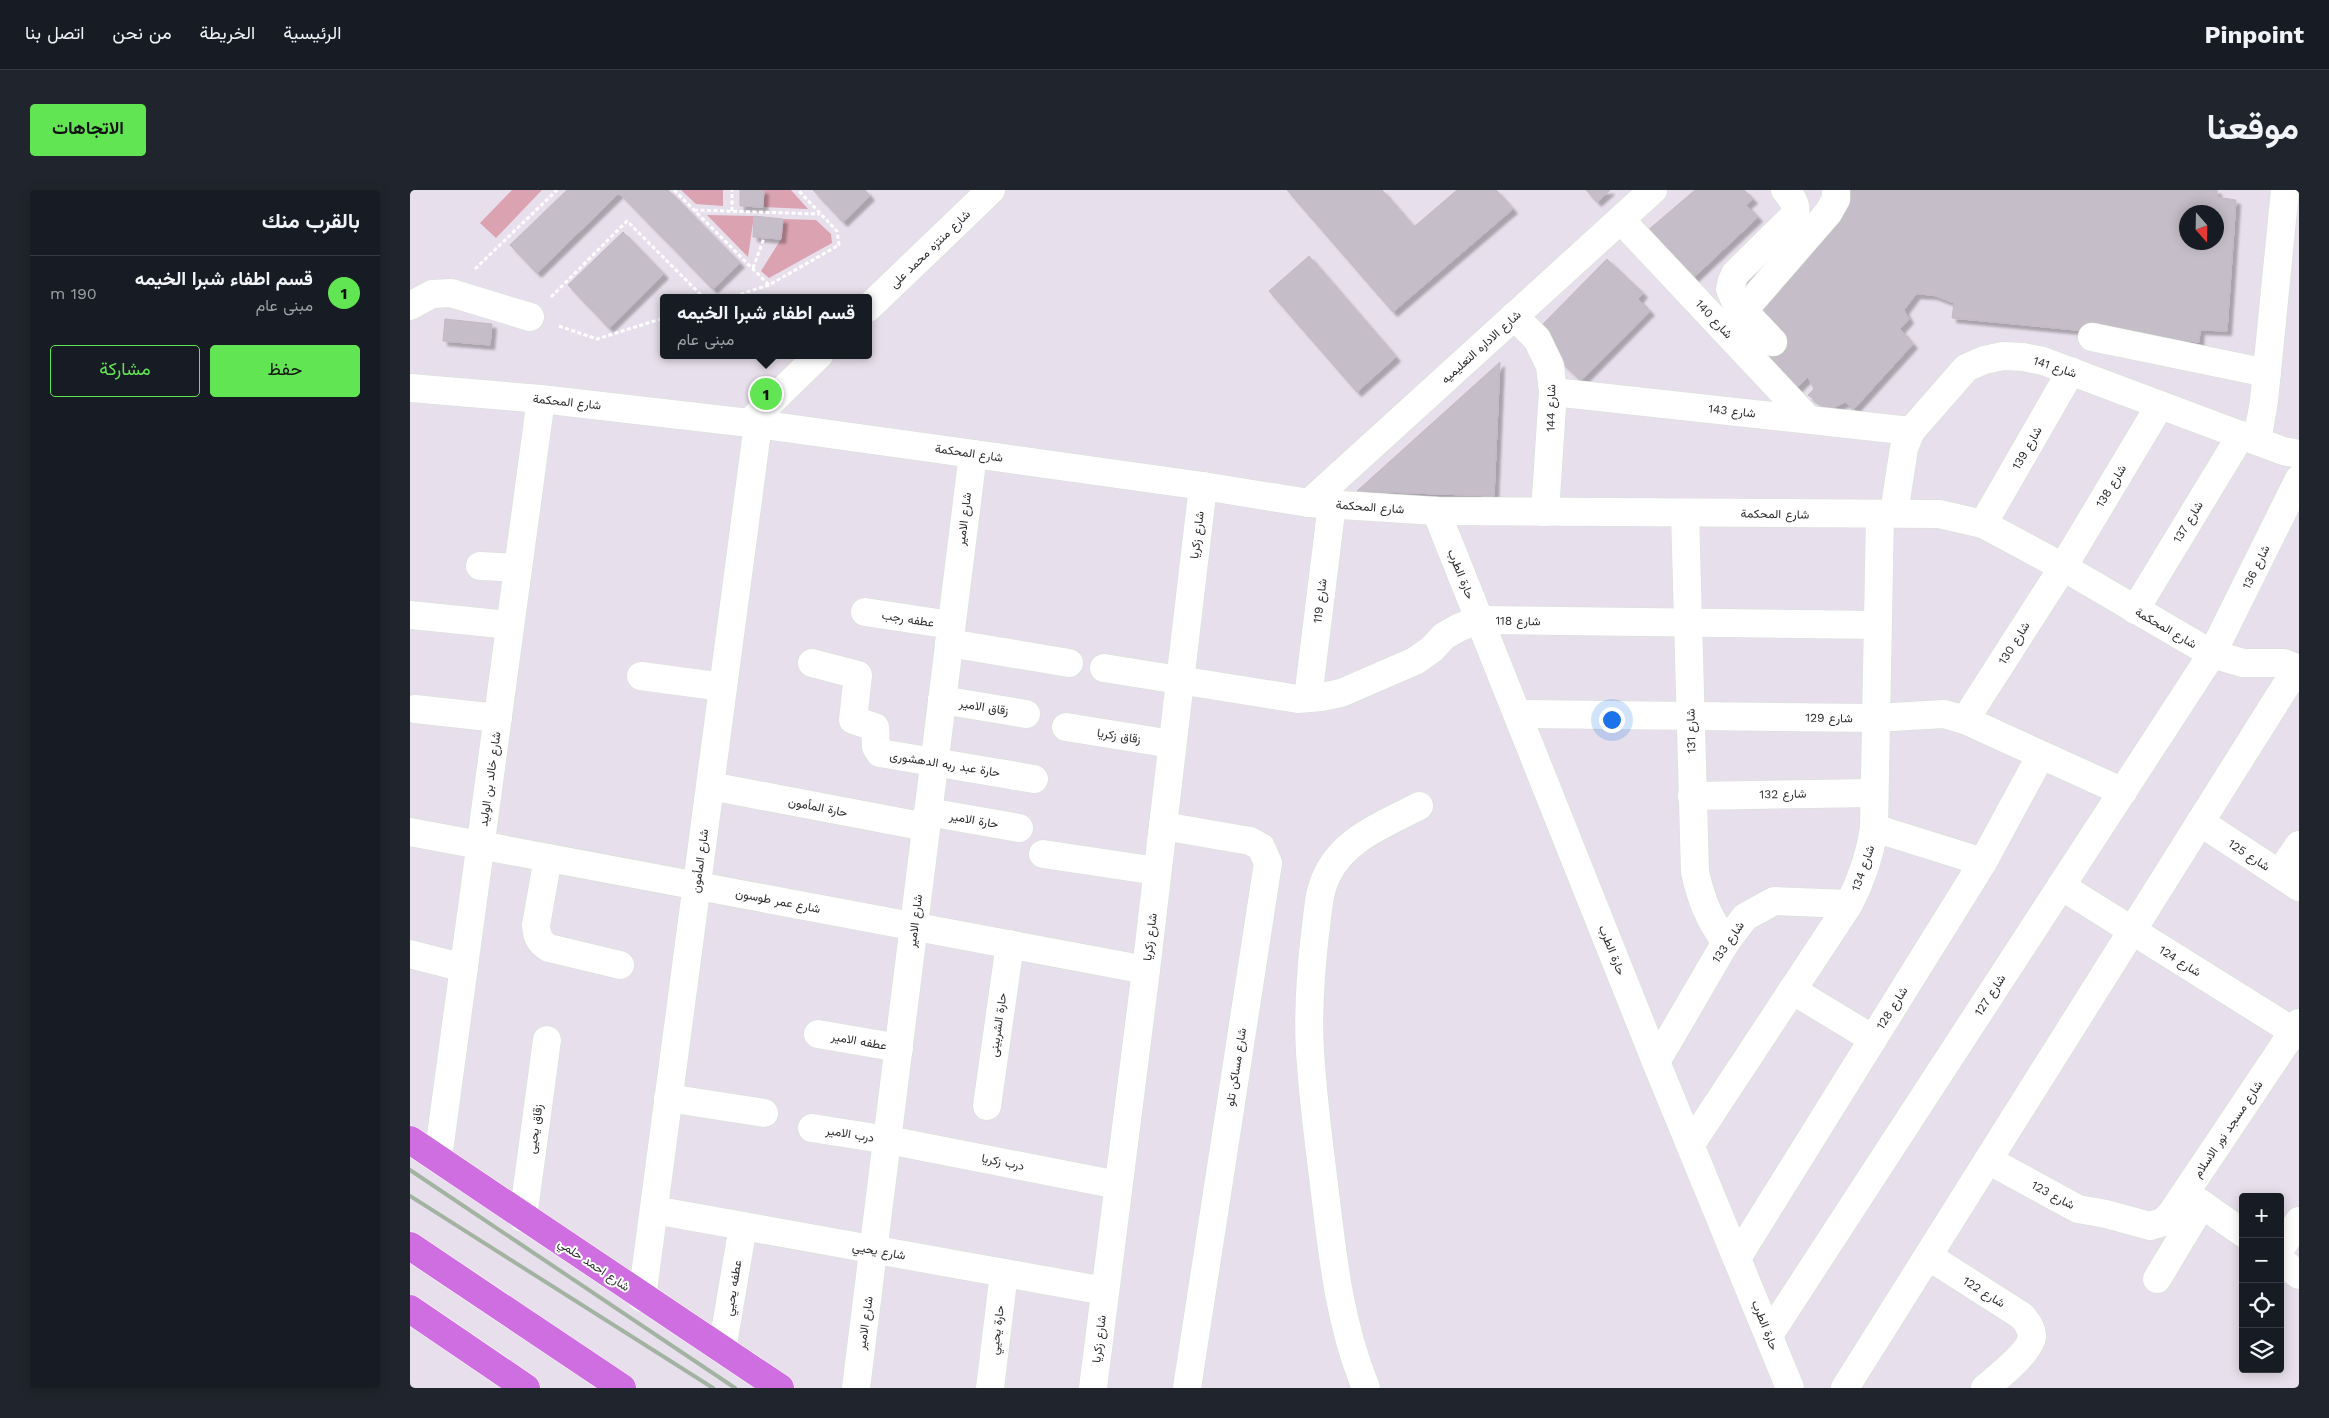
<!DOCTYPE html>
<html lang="ar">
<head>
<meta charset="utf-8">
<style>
	body { margin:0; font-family:"Work Sans",Vazirmatn,sans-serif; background:#20242c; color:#f1f3f6; direction:rtl }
	.controls { position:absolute; right:15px; bottom:15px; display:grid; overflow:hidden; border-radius:5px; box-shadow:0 2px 12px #0003 }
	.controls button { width:45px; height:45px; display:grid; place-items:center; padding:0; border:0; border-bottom:1px solid #363941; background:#171b24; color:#f1f3f6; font:25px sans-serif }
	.compass { position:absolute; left:1769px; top:15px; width:45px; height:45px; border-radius:50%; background:#171b24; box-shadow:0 2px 12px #0003; rotate:160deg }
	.you { position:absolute; left:1201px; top:529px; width:18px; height:18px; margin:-12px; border:4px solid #fff; border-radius:50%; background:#1a73e8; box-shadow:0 0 0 8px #1a73e833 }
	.badge { display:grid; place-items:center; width:32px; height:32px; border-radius:50%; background:#62e552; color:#111; font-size:16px; font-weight:700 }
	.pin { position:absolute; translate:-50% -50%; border:2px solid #fff; box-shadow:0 1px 5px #0006 }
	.popup { position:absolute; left:250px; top:104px; width:212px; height:65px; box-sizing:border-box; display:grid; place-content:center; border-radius:5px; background:#171b24; filter:drop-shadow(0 1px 4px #0005); font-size:16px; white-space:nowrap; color:#9ea1a6 }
	.popup b { font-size:19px; color:#f1f3f6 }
	.popup::after { content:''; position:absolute; left:50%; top:100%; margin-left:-10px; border:10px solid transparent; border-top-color:#171b24 }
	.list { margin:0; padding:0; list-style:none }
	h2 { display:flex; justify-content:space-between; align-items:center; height:65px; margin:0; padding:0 20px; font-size:21px }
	h2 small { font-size:16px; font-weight:400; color:#9ea1a6 }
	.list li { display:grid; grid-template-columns:32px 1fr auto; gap:15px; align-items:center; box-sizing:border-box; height:75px; padding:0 20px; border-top:1px solid #363941 }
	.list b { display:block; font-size:19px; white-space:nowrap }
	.list p { margin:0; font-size:16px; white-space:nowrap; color:#9ea1a6 }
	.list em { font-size:16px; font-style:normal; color:#9ea1a6 }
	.actions { display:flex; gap:10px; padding:15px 20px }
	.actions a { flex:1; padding:11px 0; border:1px solid #62e552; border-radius:5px; text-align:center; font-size:18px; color:#62e552 }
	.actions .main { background:#62e552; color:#111 }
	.icon { flex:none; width:28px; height:28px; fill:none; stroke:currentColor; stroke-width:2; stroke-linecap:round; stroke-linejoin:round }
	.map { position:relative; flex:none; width:1889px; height:1198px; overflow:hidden; direction:ltr; border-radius:5px }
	header { display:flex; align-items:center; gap:30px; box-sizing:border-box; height:70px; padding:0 25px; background:#171b24; border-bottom:1px solid #363941 }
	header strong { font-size:24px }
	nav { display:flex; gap:28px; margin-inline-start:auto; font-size:18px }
	.intro { display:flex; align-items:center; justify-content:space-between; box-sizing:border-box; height:120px; padding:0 30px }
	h1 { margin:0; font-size:35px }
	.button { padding:12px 22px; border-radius:5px; background:#62e552; color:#111; font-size:18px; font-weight:700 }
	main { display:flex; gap:30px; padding:0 30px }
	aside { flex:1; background:#171b24; border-radius:5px; box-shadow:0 2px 12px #0003 }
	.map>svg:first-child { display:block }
	.green { fill:#dba2b1 }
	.building { fill:#c5bdc7; stroke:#c3b9c6; fill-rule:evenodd; filter:url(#shadow) }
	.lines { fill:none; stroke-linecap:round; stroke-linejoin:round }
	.minor-casing { stroke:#d6e2d4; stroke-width:29 }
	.major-casing { stroke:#fff; stroke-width:29 }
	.path { stroke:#fff; stroke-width:3; stroke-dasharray:4 2.5; stroke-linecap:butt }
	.minor { stroke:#fff; stroke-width:28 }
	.major { stroke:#cf6ee1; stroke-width:28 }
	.rail { stroke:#a3b3a2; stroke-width:4 }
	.labels { text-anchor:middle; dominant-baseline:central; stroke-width:4; stroke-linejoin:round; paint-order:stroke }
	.street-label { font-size:12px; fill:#2b2b2b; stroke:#fff }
</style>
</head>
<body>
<header>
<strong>Pinpoint</strong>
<nav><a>الرئيسية</a><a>الخريطة</a><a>من نحن</a><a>اتصل بنا</a></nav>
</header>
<div class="intro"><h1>موقعنا</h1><a class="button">الاتجاهات</a></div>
<main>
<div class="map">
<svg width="1889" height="1198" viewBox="0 0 1889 1198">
	<defs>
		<filter id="shadow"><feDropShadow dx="4.5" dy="4.5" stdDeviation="1" flood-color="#0004"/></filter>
	</defs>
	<rect width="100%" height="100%" fill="#e7dfeb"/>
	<g class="green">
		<path d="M102,0h30l-46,48 -16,-15z"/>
		<path d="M271,0h42v16l-27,-2z"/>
		<path d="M354,0h27l17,19 -45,-2z"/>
		<path d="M297,25l47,1 -6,41z"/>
		<path d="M373,29l33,1 15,14 1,9 -63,35 -8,-7 20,-32z"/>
	</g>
	<g class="building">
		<path d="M157,0h101l72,73 -27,26 -94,-96 -82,80 -27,-28z"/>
		<path d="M330,0h24l-1,17 -23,-1z"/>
		<path d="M403,0h52l5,6 -27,26z"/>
		<path d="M877,0h95l32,37 43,-37h39l17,19 -120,103z"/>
		<path d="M1176,0h24l-13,12z"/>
		<path d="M1285,0h49l9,9 -7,6 12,12 -69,65 -43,-50z"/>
		<path d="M1429,0h378v7l19,3 -9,131 -27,-1 -1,12 -247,-24 2,-15 -21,-8 -17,-1 -12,16 5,9 -9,10 13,15 -59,65 -9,-7 -16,8 -21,-15 6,-6 -6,-12 -17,17 -29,-32 13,-14 -50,-47zM1776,22h30v30h-30z"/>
		<path d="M344,26l29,3 -2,20 -28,-2z"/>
		<path d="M213,42l41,42 -55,54 -41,-43z"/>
		<path d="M899,66l87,101 -39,35 -88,-101z"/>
		<path d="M1197,69l36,34 -5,6 12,12 -69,70 -36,-35 -6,-18z"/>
		<path d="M35,129l47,5 -2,21 -47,-4z"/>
		<path d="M1090,172l-6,134 -137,-5z"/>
	</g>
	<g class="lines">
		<g class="minor-casing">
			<g id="minor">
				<path d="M1211,30l187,199"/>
				<path d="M0,116l22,-12 19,-1 79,24"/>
				<path d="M458,118l123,-118"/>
				<path d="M1333,121l85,-98 8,-14v-9"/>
				<path d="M1104,126l23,23 13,27 3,26 -8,120"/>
				<path d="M1682,147l175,36"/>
				<path d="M1363,152l-37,-39 -6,-14 2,-8 3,-7 60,-59c2,-11 -3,-17 -10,-25"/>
				<path d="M0,198l131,11 217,25 445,62 106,17 127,8 503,3 44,10 80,43 149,87 31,9h41l15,6"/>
				<path d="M1143,202l358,39"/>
				<path d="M339,233l70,-68"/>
				<path d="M1847,251l7,-40 21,-211"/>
				<path d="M899,313l344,-313"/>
				<path d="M1026,321l220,551 134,326"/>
				<path d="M1275,323l10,359c6,27 14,48 31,70"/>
				<path d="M1484,323l10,-65 7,-17 55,-63 18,-8 19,-4 20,1 20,4 240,90 16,3"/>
				<path d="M1573,334l88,-153"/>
				<path d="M70,376l38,2"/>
				<path d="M1725,420l106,-175"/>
				<path d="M455,422l86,13"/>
				<path d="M0,425l100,10"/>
				<path d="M539,453l120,20"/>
				<path d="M402,473l46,12 -5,45 22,7 1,20 4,6 154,26"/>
				<path d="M694,478l194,31 23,-2 20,-4 74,-32 17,-12 12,-13 16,-9 20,-7 398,5"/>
				<path d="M231,486l82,11"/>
				<path d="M898,508l24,-194"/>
				<path d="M532,510l84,14"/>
				<path d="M5,519l83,9"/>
				<path d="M1108,524l357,4 69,-4 21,6 158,72"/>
				<path d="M1555,530l98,-153 97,-162"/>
				<path d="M656,537l106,17"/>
				<path d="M300,596l216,41"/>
				<path d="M1282,606l182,-3"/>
				<path d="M518,622l91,16"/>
				<path d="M1790,632l99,65"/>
				<path d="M753,636l87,15 11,6 7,16 -81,525"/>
				<path d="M1464,638l109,34"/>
				<path d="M0,642l736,138"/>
				<path d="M633,664l114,17"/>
				<path d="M138,668l-12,67c1,12 3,17 13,23l71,17"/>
				<path d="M1869,684l20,-29"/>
				<path d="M1651,696l238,149"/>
				<path d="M0,764l54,14"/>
				<path d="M1382,800l81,49"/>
				<path d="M408,844l81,14"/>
				<path d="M1246,872l70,-120 19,-25 29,-16 75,3"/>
				<path d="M258,908l96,15"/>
				<path d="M577,916l23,-162"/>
				<path d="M402,938l76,12 230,45"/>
				<path d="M1281,954l158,-240c13,-25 21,-48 25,-76l6,-313"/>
				<path d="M28,968l103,-759"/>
				<path d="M1578,970l90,49 28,5 44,12 13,-4 8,-8 128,-191"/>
				<path d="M1777,1004l56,39"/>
				<path d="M244,1020l451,81"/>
				<path d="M113,1028l24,-178"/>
				<path d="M1870,1059l19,-28"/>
				<path d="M1518,1066l94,60c5,6 10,12 10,21 -2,15 -35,41 -47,51"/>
				<path d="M1327,1068l246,-396 58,-107"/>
				<path d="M1870,1070l19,15"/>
				<path d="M1747,1089l45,-75"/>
				<path d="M232,1108l116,-874"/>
				<path d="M1359,1145l443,-681 87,-175"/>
				<path d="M312,1160l21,-124"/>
				<path d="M446,1198l117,-934"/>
				<path d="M580,1198l14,-115"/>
				<path d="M683,1198l53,-418 57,-484"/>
				<path d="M956,1198c-26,-63 -33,-128 -41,-195 -5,-42 -11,-85 -14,-128 -4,-43 -1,-88 4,-131 3,-20 3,-41 12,-59 18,-37 58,-51 92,-69"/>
				<path d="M1435,1198l452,-720"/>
			</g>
		</g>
		<g class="major-casing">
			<g id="major">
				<path d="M0,950l370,248"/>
				<path d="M0,1056l212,142"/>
				<path d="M0,1119l116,79"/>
			</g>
		</g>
		<g class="path">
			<path d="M264,0l95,95"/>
			<path d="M284,20l126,4"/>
			<path d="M322,21v-21"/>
			<path d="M343,78l11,-30"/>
			<path d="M65,79l82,-79"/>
			<path d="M141,107l76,-76 77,77"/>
			<path d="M318,108l41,-13 70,-40 -2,-14 -39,-41"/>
			<path d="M149,136l38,13 67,-21"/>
		</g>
		<use href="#minor" class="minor"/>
		<use href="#major" class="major"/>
		<g class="rail">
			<path d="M0,980l325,218"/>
			<path d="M0,1006l303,192"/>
		</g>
	</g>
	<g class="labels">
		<g class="street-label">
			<text transform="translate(520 59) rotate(-44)">شارع منتزه محمد على</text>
			<text transform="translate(1304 129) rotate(47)">شارع 140</text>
			<text transform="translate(1071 157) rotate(-42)">شارع الاداره التعليميه</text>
			<text transform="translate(1645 177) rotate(18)">شارع 141</text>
			<text transform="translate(157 212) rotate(6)">شارع المحكمة</text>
			<text transform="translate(1141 218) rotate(-89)">شارع 144</text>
			<text transform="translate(1322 221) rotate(6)">شارع 143</text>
			<text transform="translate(1617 258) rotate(-60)">شارع 139</text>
			<text transform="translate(559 263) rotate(8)">شارع المحكمة</text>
			<text transform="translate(1701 296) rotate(-59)">شارع 138</text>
			<text transform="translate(960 317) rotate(4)">شارع المحكمة</text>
			<text transform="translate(1365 324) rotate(1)">شارع المحكمة</text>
			<text transform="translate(554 329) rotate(-83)">شارع الامير</text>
			<text transform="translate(1778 332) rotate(-59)">شارع 137</text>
			<text transform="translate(787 345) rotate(-83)">شارع زكريا</text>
			<text transform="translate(1846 377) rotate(-64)">شارع 136</text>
			<text transform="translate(1051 384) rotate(68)">حارة الطرب</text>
			<text transform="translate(910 411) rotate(-83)">شارع 119</text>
			<text transform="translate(498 429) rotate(9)">عطفه رجب</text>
			<text transform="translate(1108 431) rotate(1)">شارع 118</text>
			<text transform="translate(1756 438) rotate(30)">شارع المحكمة</text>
			<text transform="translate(1604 453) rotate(-58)">شارع 130</text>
			<text transform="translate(574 517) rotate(9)">زقاق الامير</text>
			<text transform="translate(1419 528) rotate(1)">شارع 129</text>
			<text transform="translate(1281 541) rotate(-91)">شارع 131</text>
			<text transform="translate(709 546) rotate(9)">زقاق زكريا</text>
			<text transform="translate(535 574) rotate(9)">حارة عبد ربه الدهشورى</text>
			<text transform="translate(80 589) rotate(-82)">شارع خالد بن الوليد</text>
			<text transform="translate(1373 604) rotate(-1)">شارع 132</text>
			<text transform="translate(408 617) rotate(11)">حارة المأمون</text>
			<text transform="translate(564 630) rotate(10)">حارة الامير</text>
			<text transform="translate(1839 665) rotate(33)">شارع 125</text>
			<text transform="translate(290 671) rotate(-82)">شارع المأمون</text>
			<text transform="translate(1453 678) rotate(-71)">شارع 134</text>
			<text transform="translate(368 711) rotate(11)">شارع عمر طوسون</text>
			<text transform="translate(505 731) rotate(-83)">شارع الامير</text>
			<text transform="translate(740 747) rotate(-83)">شارع زكريا</text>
			<text transform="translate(1318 752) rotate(-56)">شارع 133</text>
			<text transform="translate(1202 760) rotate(68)">حارة الطرب</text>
			<text transform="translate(1770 771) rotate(32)">شارع 124</text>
			<text transform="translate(1580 805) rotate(-57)">شارع 127</text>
			<text transform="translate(1482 818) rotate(-58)">شارع 128</text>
			<text transform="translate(588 835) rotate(-82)">حارة الشربينى</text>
			<text transform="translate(449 851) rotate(10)">عطفه الامير</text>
			<text transform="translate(826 877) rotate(-81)">شارع مساكن تلو</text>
			<text transform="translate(125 939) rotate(-82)">زقاق يحيى</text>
			<text transform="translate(1818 939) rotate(-56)">شارع مسجد نور الاسلام</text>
			<text transform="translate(440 944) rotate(9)">درب الامير</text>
			<text transform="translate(593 972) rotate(11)">درب زكريا</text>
			<text transform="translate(1643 1005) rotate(28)">شارع 123</text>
			<text transform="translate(469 1061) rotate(10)">شارع يحيي</text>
			<text transform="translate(184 1075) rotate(34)">شارع احمد حلمي</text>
			<text transform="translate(323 1098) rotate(-81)">عطفه يحيي</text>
			<text transform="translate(1574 1102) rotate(32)">شارع 122</text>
			<text transform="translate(455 1133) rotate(-82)">شارع الامير</text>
			<text transform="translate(1355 1135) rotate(68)">حارة الطرب</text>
			<text transform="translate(587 1140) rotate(-83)">حارة يحيي</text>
			<text transform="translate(689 1149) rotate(-83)">شارع زكريا</text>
		</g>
	</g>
</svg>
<div class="controls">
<button>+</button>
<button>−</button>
<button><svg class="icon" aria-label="locate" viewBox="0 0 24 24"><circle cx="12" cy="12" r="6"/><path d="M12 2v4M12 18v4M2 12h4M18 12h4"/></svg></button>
<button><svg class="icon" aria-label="layers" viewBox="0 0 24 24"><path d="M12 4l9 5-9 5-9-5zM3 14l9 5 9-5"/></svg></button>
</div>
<svg class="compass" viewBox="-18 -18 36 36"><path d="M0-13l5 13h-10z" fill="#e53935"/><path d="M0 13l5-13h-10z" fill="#9ea1a6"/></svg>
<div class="you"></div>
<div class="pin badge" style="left:356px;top:204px">1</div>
<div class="popup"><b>قسم اطفاء شبرا الخيمه</b>مبنى عام</div>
</div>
<aside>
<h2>بالقرب منك<small></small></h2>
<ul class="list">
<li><span class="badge">1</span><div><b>قسم اطفاء شبرا الخيمه</b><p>مبنى عام</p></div><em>190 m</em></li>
</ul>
<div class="actions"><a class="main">حفظ</a><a>مشاركة</a></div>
</aside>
</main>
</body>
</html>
